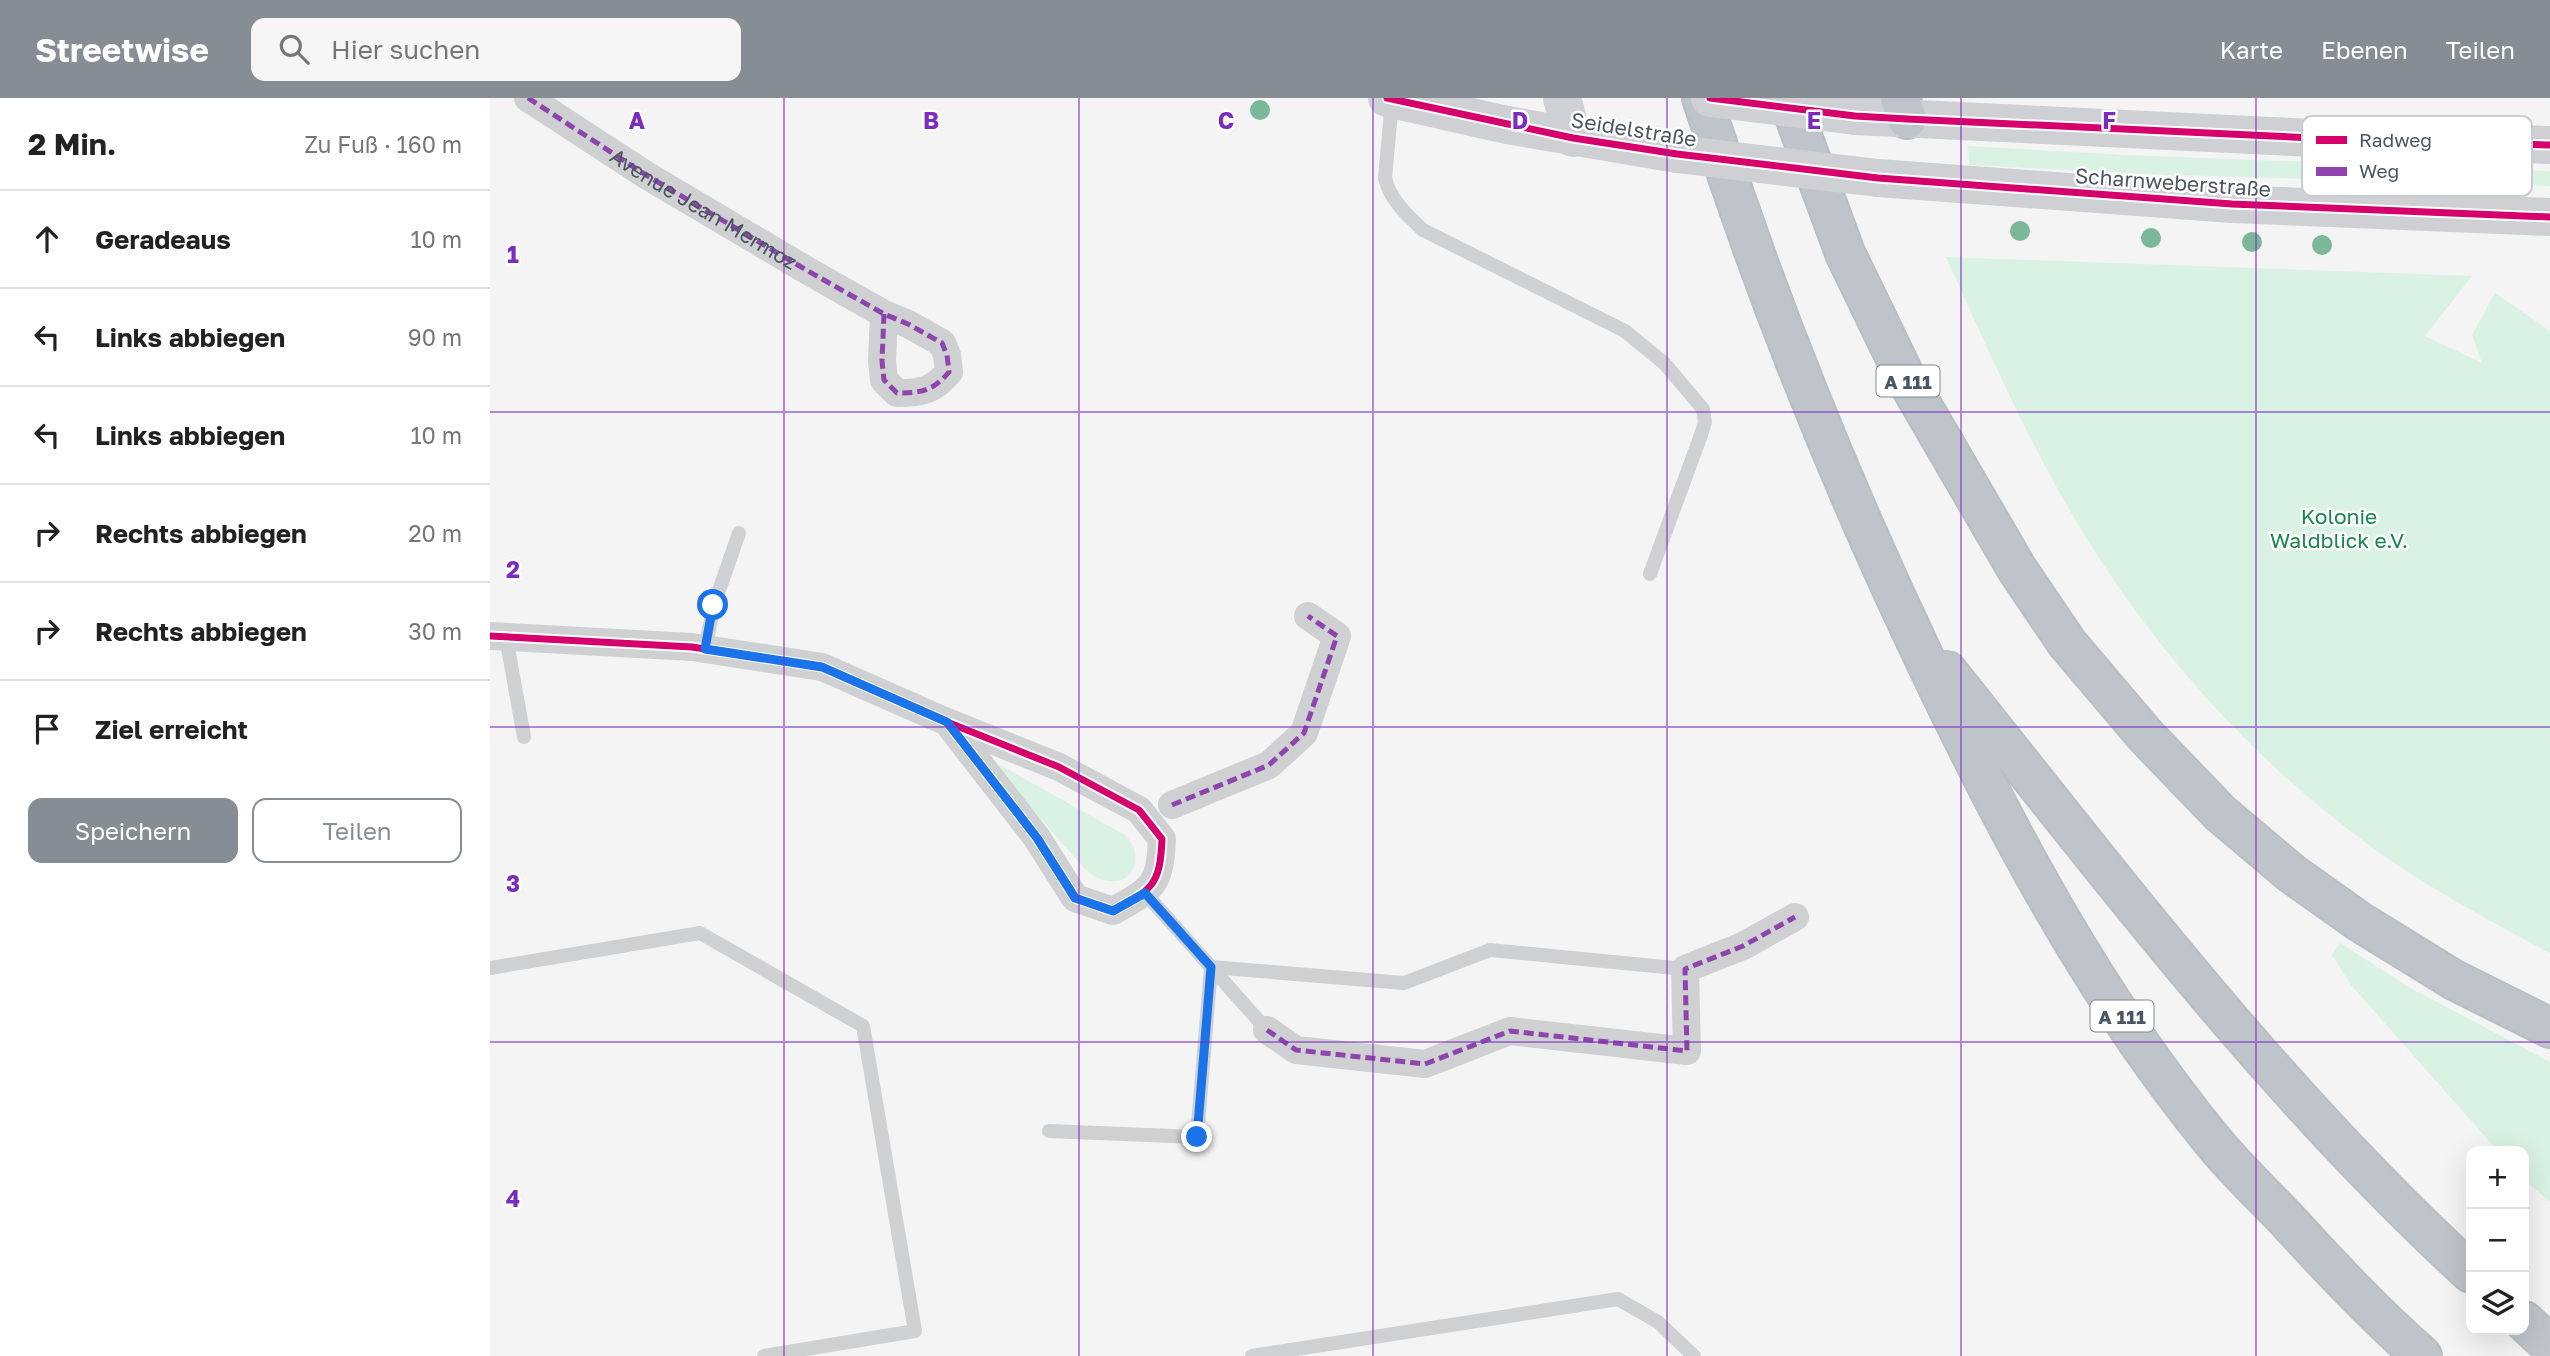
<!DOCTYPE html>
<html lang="de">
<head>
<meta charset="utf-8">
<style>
	body { margin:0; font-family:"Golos Text",sans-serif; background:#f6f6f6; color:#222 }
	.controls { position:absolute; right:21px; bottom:21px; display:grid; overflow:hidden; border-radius:14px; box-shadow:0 7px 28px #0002 }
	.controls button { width:63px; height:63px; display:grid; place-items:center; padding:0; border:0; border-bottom:2px solid #e0e0e0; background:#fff; color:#222; font:35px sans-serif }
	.stop { position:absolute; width:21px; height:21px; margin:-16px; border:5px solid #1a73e8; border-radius:50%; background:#fff }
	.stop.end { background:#1a73e8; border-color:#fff; box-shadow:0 2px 7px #0008 }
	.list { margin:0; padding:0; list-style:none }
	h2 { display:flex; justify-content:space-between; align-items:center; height:91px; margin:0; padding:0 28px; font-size:30px }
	h2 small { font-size:23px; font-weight:400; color:#767676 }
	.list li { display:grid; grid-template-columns:46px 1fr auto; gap:21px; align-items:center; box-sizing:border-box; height:98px; padding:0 28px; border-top:2px solid #e0e0e0 }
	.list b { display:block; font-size:26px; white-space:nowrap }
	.list em { font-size:23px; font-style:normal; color:#767676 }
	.actions { display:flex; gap:14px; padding:21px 28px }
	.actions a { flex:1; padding:16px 0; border:2px solid #868d94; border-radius:14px; text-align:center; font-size:24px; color:#868d94 }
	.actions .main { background:#868d94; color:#fff }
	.icon { flex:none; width:38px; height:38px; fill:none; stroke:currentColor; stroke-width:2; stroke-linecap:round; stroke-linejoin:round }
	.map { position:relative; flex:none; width:2060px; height:1258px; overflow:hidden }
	header { display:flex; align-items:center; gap:42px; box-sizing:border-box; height:98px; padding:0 35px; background:#868d94; color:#fff }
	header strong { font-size:33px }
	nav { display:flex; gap:38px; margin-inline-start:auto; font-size:24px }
	.search { width:490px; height:63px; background:#f6f6f6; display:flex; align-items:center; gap:18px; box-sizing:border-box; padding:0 24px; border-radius:14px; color:#767676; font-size:26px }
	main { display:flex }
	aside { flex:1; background:#fff }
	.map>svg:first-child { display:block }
	.green { fill:#d9f2e3 }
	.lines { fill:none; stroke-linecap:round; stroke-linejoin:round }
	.highway-casing { stroke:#b9bec3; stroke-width:42 }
	.lane { stroke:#ced0d2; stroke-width:14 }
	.street { stroke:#ced0d2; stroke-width:28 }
	.secondary { stroke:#ced0d4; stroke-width:38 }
	.highway { stroke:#bec4c9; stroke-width:38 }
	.secondary-bridge { stroke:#ced0d4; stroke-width:38 }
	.quiet { stroke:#8e44ad; stroke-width:5; stroke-dasharray:10 5; stroke-linecap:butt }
	.cycleway-casing { stroke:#fff; stroke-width:11 }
	.cycleway { stroke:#d6006c; stroke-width:7 }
	.tree { fill:#7ab899 }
	.route { stroke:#1a73e8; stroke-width:9 }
	.grid { fill:none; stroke:#7b2cbf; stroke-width:2; stroke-opacity:0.55 }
	.labels { text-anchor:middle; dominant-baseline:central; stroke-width:5; stroke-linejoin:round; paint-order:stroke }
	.shield { fill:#fff; stroke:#808990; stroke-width:2 }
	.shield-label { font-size:19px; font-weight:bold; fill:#4a5661 }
	.street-label { font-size:21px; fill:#4a5661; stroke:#fff }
	.park-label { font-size:21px; fill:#17864f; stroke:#fff }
	.key { fill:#fff; stroke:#c9ccd0; stroke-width:2 }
	.key-label { font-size:19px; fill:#4a5661 }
	.grid-label { font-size:23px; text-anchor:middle; font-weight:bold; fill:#7b2cbf; stroke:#fff; stroke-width:5; stroke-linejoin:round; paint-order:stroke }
</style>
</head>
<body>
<header>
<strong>Streetwise</strong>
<div class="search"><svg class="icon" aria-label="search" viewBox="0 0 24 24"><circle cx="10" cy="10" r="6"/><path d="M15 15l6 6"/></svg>Hier suchen</div>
<nav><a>Karte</a><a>Ebenen</a><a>Teilen</a></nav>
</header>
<main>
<aside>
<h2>2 Min.<small>Zu Fuß · 160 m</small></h2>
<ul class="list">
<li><svg class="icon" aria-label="ahead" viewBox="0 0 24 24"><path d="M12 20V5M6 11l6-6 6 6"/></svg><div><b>Geradeaus</b></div><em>10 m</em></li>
<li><svg class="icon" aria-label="left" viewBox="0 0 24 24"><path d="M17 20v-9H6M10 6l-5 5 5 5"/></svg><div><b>Links abbiegen</b></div><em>90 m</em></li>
<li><svg class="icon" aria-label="left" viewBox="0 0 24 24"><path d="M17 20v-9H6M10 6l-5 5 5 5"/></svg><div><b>Links abbiegen</b></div><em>10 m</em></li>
<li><svg class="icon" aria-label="right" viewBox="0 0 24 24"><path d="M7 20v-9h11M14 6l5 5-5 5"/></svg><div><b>Rechts abbiegen</b></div><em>20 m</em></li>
<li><svg class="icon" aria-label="right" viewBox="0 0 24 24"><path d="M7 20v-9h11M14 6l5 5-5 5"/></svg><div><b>Rechts abbiegen</b></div><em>30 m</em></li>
<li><svg class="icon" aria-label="arrive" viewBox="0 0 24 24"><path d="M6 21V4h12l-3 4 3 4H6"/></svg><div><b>Ziel erreicht</b></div></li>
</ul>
<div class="actions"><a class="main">Speichern</a><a>Teilen</a></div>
</aside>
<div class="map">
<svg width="2060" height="1258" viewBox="0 0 2060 1258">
	<rect width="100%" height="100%" fill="#f4f4f4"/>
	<g class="green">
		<path d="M1478,48l157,9 425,16v15l-406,-12 -175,-9z"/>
		<path d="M1456,159l526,19 -47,60 57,27 -10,-28 23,-42 55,38v622c-60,-32 -122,-65 -177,-105 -118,-85 -219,-198 -294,-322 -51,-85 -92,-178 -133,-269z"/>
		<path d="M510,667l125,70c24,24 4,57 -27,43 -5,-2 -10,-7 -14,-10l-84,-95 -2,-5z"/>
		<path d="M1850,845l67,43 143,76v140l-26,-23v-28h-26l-147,-166 -19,-30z"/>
	</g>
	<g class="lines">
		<g class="highway-casing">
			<g id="highway">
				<path d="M1212,0c62,195 138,384 226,568 80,168 169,335 288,479 22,26 47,50 71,75 43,47 87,94 135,136"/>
				<path d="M1298,0l57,155 59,122 113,194 50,74 78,92 75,78 71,60 69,49 94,58 96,48"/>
				<path d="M1410,0l7,21"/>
				<path d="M1457,573c166,208 327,421 524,602"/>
				<path d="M2034,1223l26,24"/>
			</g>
		</g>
		<g class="lane">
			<path d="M902,3l-7,77c5,22 22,37 38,52l202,101 40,33 38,45 2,13 -4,13 -51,139"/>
			<path d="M16,539l18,100"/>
			<path d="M215,551l9,-44 25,-72"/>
			<path d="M655,795l122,137"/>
			<path d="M721,869l193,16 86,-33 195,19"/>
			<path d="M0,870l210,-35 163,93 52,305 -151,25"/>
			<path d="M559,1033l148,6 14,-170"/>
			<path d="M762,1258l366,-57 40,23 36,34"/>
		</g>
		<g class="street">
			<path d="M38,0l118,77 162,96 76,43 24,10 34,19 5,12 2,17c-16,19 -28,21 -52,21l-13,-13 -2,-19 2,-47"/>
			<path d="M0,538l202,11 130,20 125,55 112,45 80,43 23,29c-2,46 -9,50 -49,72l-38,-13 -38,-60 -90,-116"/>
			<path d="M682,707l97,-40 35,-32 33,-97 -29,-20"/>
			<path d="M777,932l29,20 129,14 85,-33 177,20 -2,-82 58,-23 52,-29"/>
		</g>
		<g class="secondary">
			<path d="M897,0l120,27 170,29"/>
			<path d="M1072,0l11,40"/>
			<path d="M1365,18l458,22 237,7"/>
			<path d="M1388,80l354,26 318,13"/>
		</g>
		<use href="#highway" class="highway"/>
		<g class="secondary-bridge">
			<path d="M1220,0l145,18"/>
			<path d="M1187,56l201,24"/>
		</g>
		<g class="quiet">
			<path id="s1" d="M38,0l118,77 162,96 76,43 24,10 34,19 5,12 2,17c-16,19 -28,21 -52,21l-13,-13 -2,-19 2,-47"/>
			<path d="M682,707l97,-40 35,-32 33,-97 -29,-20"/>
			<path d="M777,932l29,20 129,14 85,-33 177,20 -2,-82 58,-23 52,-29"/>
		</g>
		<g class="cycleway-casing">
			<g id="cycleway">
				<path d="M897,0l186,40 104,16 201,24 354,26 318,13"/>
				<path d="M1220,0l145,18 52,3 406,19 237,7"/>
				<path d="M0,538l202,11 130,20 125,55 112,45 80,43 23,29c-2,46 -9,50 -49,72l-38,-13 -38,-60 -90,-116"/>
			</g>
		</g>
		<use href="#cycleway" class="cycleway"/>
	</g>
	<g class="tree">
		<circle cx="770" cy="12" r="10"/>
		<circle cx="1530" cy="133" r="10"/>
		<circle cx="1661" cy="140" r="10"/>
		<circle cx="1762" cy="144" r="10"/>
		<circle cx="1832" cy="147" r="10"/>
	</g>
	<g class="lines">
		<path class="route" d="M223,507l-8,44 117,18 125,55 90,116 38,60 38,13 32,-18 66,74 -14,170"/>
	</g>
	<path class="grid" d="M294,0v1258M589,0v1258M883,0v1258M1177,0v1258M1471,0v1258M1766,0v1258M0,314h2060M0,629h2060M0,944h2060"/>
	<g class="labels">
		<g class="shield">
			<rect x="1386.5" y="267.5" width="63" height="31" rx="5"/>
			<rect x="1600.5" y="902.5" width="63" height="31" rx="5"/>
		</g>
		<g class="shield-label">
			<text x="1418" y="283">A 111</text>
			<text x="1632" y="918">A 111</text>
		</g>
		<g class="street-label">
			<text transform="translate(1144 31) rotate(9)">Seidelstraße</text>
			<text transform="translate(1683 84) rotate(4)">Scharnweberstraße</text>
			<text stroke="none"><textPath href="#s1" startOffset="208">Avenue Jean Mermoz</textPath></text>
		</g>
		<g class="park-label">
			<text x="1849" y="418">Kolonie<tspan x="1849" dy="24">Waldblick e.V.</tspan></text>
		</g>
	</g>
	<rect x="1812" y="18" width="230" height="80" rx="10" class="key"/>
	<rect x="1826" y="38" width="31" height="8" fill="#d6006c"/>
	<rect x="1826" y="69" width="31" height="9" fill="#8e44ad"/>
	<g class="key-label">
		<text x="1869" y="49">Radweg</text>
		<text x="1869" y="80">Weg</text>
	</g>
	<g class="grid-label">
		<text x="147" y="31">A</text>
		<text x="441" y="31">B</text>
		<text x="736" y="31">C</text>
		<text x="1030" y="31">D</text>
		<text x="1324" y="31">E</text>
		<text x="1619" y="31">F</text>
		<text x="23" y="165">1</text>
		<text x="23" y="480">2</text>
		<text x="23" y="794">3</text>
		<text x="23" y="1109">4</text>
	</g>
</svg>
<div class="controls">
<button>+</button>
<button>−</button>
<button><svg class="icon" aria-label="layers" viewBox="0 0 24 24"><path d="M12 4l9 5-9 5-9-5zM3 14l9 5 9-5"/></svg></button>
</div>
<div class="stop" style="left:223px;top:507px"></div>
<div class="stop end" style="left:707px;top:1039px"></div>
</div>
</main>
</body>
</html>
